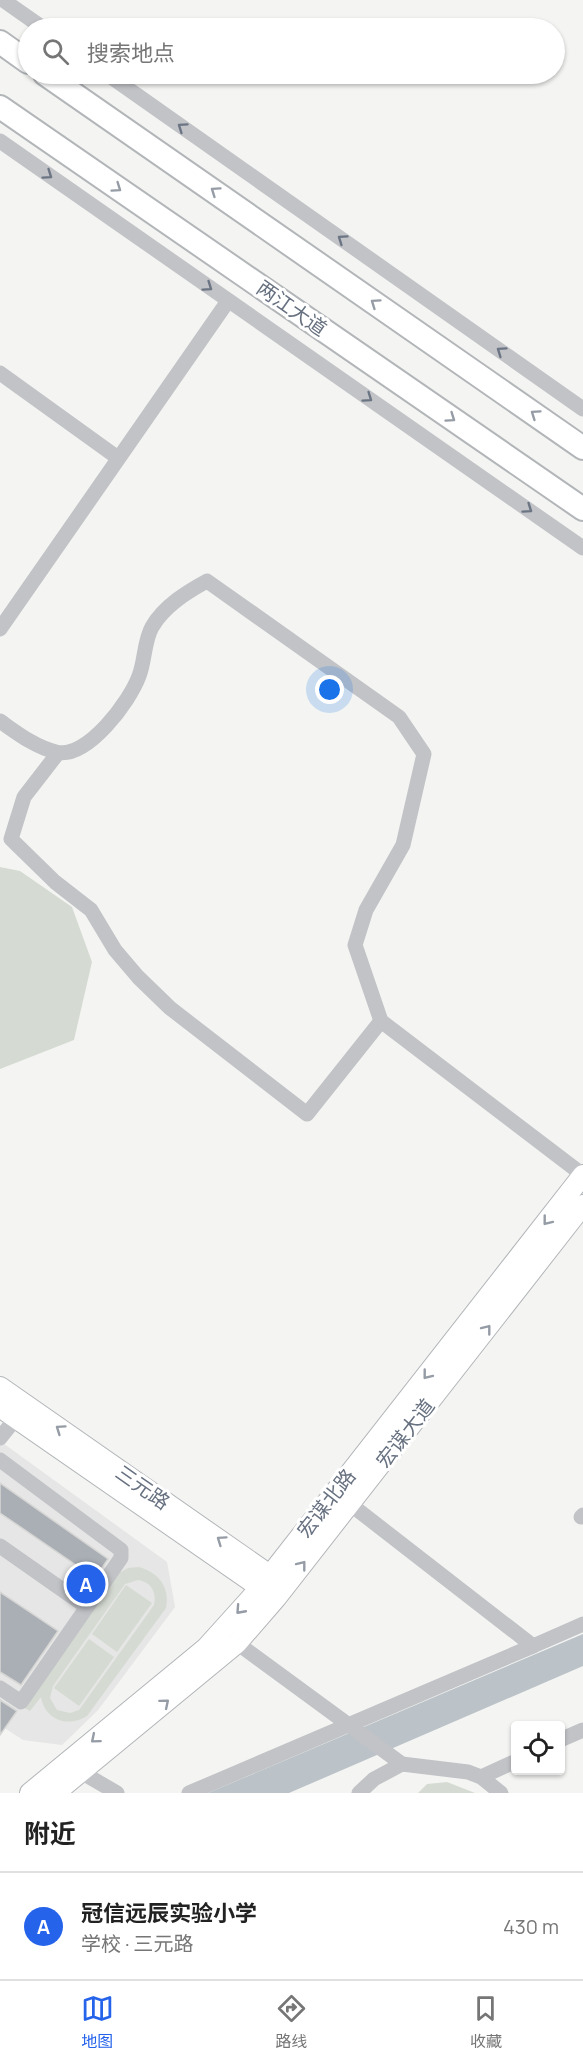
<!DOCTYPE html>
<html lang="zh">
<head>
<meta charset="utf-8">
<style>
	body { margin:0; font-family:Manrope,"Noto Sans SC",sans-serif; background:#f6f6f6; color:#222 }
	.controls { position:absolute; right:18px; bottom:18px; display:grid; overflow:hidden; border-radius:6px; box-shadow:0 2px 4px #0004 }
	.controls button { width:54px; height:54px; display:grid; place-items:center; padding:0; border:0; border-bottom:2px solid #e0e0e0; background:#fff; color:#222; font:30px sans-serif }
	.you { position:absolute; left:330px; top:690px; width:21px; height:21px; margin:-15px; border:4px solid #fff; border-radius:50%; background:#1a73e8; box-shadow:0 0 0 9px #1a73e833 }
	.badge { display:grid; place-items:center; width:39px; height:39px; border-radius:50%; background:#2563eb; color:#fff; font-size:20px; font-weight:700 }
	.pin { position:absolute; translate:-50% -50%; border:3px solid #fff; box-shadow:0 2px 6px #0006 }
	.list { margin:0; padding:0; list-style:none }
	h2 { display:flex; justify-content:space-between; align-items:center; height:78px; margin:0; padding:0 24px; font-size:26px }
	h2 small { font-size:20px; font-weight:400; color:#767676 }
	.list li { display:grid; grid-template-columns:39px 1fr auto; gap:18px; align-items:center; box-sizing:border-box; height:108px; padding:0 24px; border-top:2px solid #e0e0e0 }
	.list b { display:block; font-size:22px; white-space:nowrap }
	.list p { margin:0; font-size:20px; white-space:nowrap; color:#767676 }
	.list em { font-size:20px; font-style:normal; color:#767676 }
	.icon { flex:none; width:33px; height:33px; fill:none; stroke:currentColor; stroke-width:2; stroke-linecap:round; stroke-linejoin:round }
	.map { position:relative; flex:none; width:583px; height:1793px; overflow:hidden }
	.search { position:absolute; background:#fff; box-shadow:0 2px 4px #0004; left:18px; right:18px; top:18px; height:66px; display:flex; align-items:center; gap:15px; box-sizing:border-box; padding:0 21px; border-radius:33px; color:#767676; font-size:22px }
	.sheet { height:186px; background:#fff }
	nav { display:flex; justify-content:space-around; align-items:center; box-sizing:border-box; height:84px; border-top:2px solid #e0e0e0; background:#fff; font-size:16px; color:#767676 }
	nav a { display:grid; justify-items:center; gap:3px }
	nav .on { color:#2563eb }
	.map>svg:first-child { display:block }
	.built { fill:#e5e6e5 }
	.green { fill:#d5dbd3; fill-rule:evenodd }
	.water { fill:#bbc2c8 }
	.building { fill:#aaaeb5; stroke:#d6d6d4; stroke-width:1.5 }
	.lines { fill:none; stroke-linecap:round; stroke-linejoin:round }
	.major-casing { stroke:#b2b5b9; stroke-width:22 }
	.highway-casing { stroke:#b3b6b9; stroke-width:26 }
	.minor { stroke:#c1c3c7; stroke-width:15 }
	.major { stroke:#fff; stroke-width:20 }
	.highway { stroke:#fff; stroke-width:22 }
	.oneway { stroke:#6c7584 }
	.oneway2 { stroke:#959ca6 }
	.labels { text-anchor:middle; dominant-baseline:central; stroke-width:6; stroke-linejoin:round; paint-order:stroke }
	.street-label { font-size:20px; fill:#677180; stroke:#fff }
</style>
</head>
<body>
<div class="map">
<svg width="583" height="1793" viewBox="0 0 583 1793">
	<rect width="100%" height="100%" fill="#f4f5f2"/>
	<path class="built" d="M0,1441l167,121 8,45 -77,103 -36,35 -39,-5 -23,-15z"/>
	<g class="green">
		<path d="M0,867l20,4 52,36 20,55 -18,78 -74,29z"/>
		<path d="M139,1567c20,6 31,20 27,41l-79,108c-19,12 -42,4 -46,-19l-11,14 -7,-4 96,-134 9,-5zM138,1580c13,2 19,12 16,25l-75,105 -9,3 -13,-3 -7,-12 3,-12 72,-102z"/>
		<path d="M126,1585l26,18 -35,49 -25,-18z"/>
		<path d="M89,1639l25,18 -35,49 -25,-18z"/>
		<path d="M447,1782l28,11h-57l9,-9z"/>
	</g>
	<path class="water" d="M583,1634v32l-294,127h-81z"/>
	<g class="building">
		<path d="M0,1483l108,76 -13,19 -95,-65z"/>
		<path d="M0,1592l58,39 -37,54 -21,-13z"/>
		<path d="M0,1700l17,11 -17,24z"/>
	</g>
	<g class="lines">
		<g class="major-casing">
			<g id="major">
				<path d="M0,1387l281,196"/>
				<path d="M0,1407l271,188"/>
				<path d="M30,1793l176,-145 55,-61 322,-412"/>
				<path d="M55,1793l182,-150 39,-45 307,-393"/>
			</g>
		</g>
		<g class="highway-casing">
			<g id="highway">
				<path d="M0,42l28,20"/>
				<path d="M45,74l538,374"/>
				<path d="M0,107l583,402"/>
			</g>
		</g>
		<g class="minor">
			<path d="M3,0l40,28"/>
			<path d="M107,74l476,335"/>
			<path d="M0,141l583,407"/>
			<path d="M0,373l118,85"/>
			<path d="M0,629l228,-328"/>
			<path d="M0,721c17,12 35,26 56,31 31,8 74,-51 83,-76 6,-15 5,-35 13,-49 12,-21 35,-35 55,-46l192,136 25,37 -21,91 -37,65 -11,35 26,76 202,154"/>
			<path d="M58,753l-34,44 -13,42 44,43 36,28 24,40 23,27 32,31 137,106 74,-93"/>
			<path d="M0,1438l16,-20"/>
			<path d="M0,1460l121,90v8l-100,144 -21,-14"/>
			<path d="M581,1517l2,-2"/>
			<path d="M0,1546l87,61"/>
			<path d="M237,1643l165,121 66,8 13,5 20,16"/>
			<path d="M533,1646l50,-22"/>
			<path d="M560,1740l23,-10"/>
			<path d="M81,1772l36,21"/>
			<path d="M481,1777l35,-16"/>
			<path d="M189,1793l344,-147 -183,-142"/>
			<path d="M359,1793l15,-14 28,-15"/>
		</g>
		<use href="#major" class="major"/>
		<use href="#highway" class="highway"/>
	</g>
	<defs><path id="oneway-chevron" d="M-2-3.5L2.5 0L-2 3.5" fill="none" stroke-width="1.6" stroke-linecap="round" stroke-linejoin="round" transform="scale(1.5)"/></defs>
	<g class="oneway">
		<use href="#oneway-chevron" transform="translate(182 127) rotate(-145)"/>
		<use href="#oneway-chevron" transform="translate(48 175) rotate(35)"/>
		<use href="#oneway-chevron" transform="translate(342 239) rotate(-145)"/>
		<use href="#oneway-chevron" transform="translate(208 287) rotate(35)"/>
		<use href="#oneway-chevron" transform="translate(501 351) rotate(-145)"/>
		<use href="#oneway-chevron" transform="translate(368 398) rotate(35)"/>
		<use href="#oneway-chevron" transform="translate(528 509) rotate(35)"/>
	</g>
	<g class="oneway2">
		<use href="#oneway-chevron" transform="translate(117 188) rotate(35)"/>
		<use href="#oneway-chevron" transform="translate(215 191) rotate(-145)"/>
		<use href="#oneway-chevron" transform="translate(375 303) rotate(-145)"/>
		<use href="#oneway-chevron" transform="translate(535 414) rotate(-145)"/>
		<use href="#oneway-chevron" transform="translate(451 418) rotate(35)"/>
		<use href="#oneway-chevron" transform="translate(547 1221) rotate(128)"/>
		<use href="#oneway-chevron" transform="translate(487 1329) rotate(-52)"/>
		<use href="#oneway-chevron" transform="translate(427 1375) rotate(128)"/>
		<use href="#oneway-chevron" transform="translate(60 1429) rotate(-145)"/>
		<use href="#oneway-chevron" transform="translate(221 1540) rotate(-145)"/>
		<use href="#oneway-chevron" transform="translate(302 1565) rotate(-52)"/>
		<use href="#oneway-chevron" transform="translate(240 1610) rotate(132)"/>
		<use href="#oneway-chevron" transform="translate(165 1703) rotate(-40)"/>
		<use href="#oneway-chevron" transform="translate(95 1739) rotate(140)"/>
	</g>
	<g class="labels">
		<g class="street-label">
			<text transform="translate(292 308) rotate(35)">两江大道</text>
			<text transform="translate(405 1433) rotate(-52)">宏谋大道</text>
			<text transform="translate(143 1487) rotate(35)">三元路</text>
			<text transform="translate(326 1503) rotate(-52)">宏谋北路</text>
		</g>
	</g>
</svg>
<div class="controls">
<button><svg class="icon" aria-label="locate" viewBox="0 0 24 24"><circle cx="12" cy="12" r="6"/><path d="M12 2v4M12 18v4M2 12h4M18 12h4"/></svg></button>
</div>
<div class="you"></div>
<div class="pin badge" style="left:86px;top:1584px">A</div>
<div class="search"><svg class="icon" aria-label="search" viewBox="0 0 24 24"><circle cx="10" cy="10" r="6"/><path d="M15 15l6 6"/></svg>搜索地点</div>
</div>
<section class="sheet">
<h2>附近<small></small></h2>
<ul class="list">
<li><span class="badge">A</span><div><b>冠信远辰实验小学</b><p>学校 · 三元路</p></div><em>430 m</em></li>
</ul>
</section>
<nav>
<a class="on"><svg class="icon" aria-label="map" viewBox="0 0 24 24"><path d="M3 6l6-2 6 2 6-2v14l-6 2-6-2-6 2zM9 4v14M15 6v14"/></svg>地图</a>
<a><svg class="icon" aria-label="directions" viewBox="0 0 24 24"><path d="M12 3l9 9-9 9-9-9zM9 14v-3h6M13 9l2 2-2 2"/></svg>路线</a>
<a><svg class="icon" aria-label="saved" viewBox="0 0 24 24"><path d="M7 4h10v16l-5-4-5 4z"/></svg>收藏</a>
</nav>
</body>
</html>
